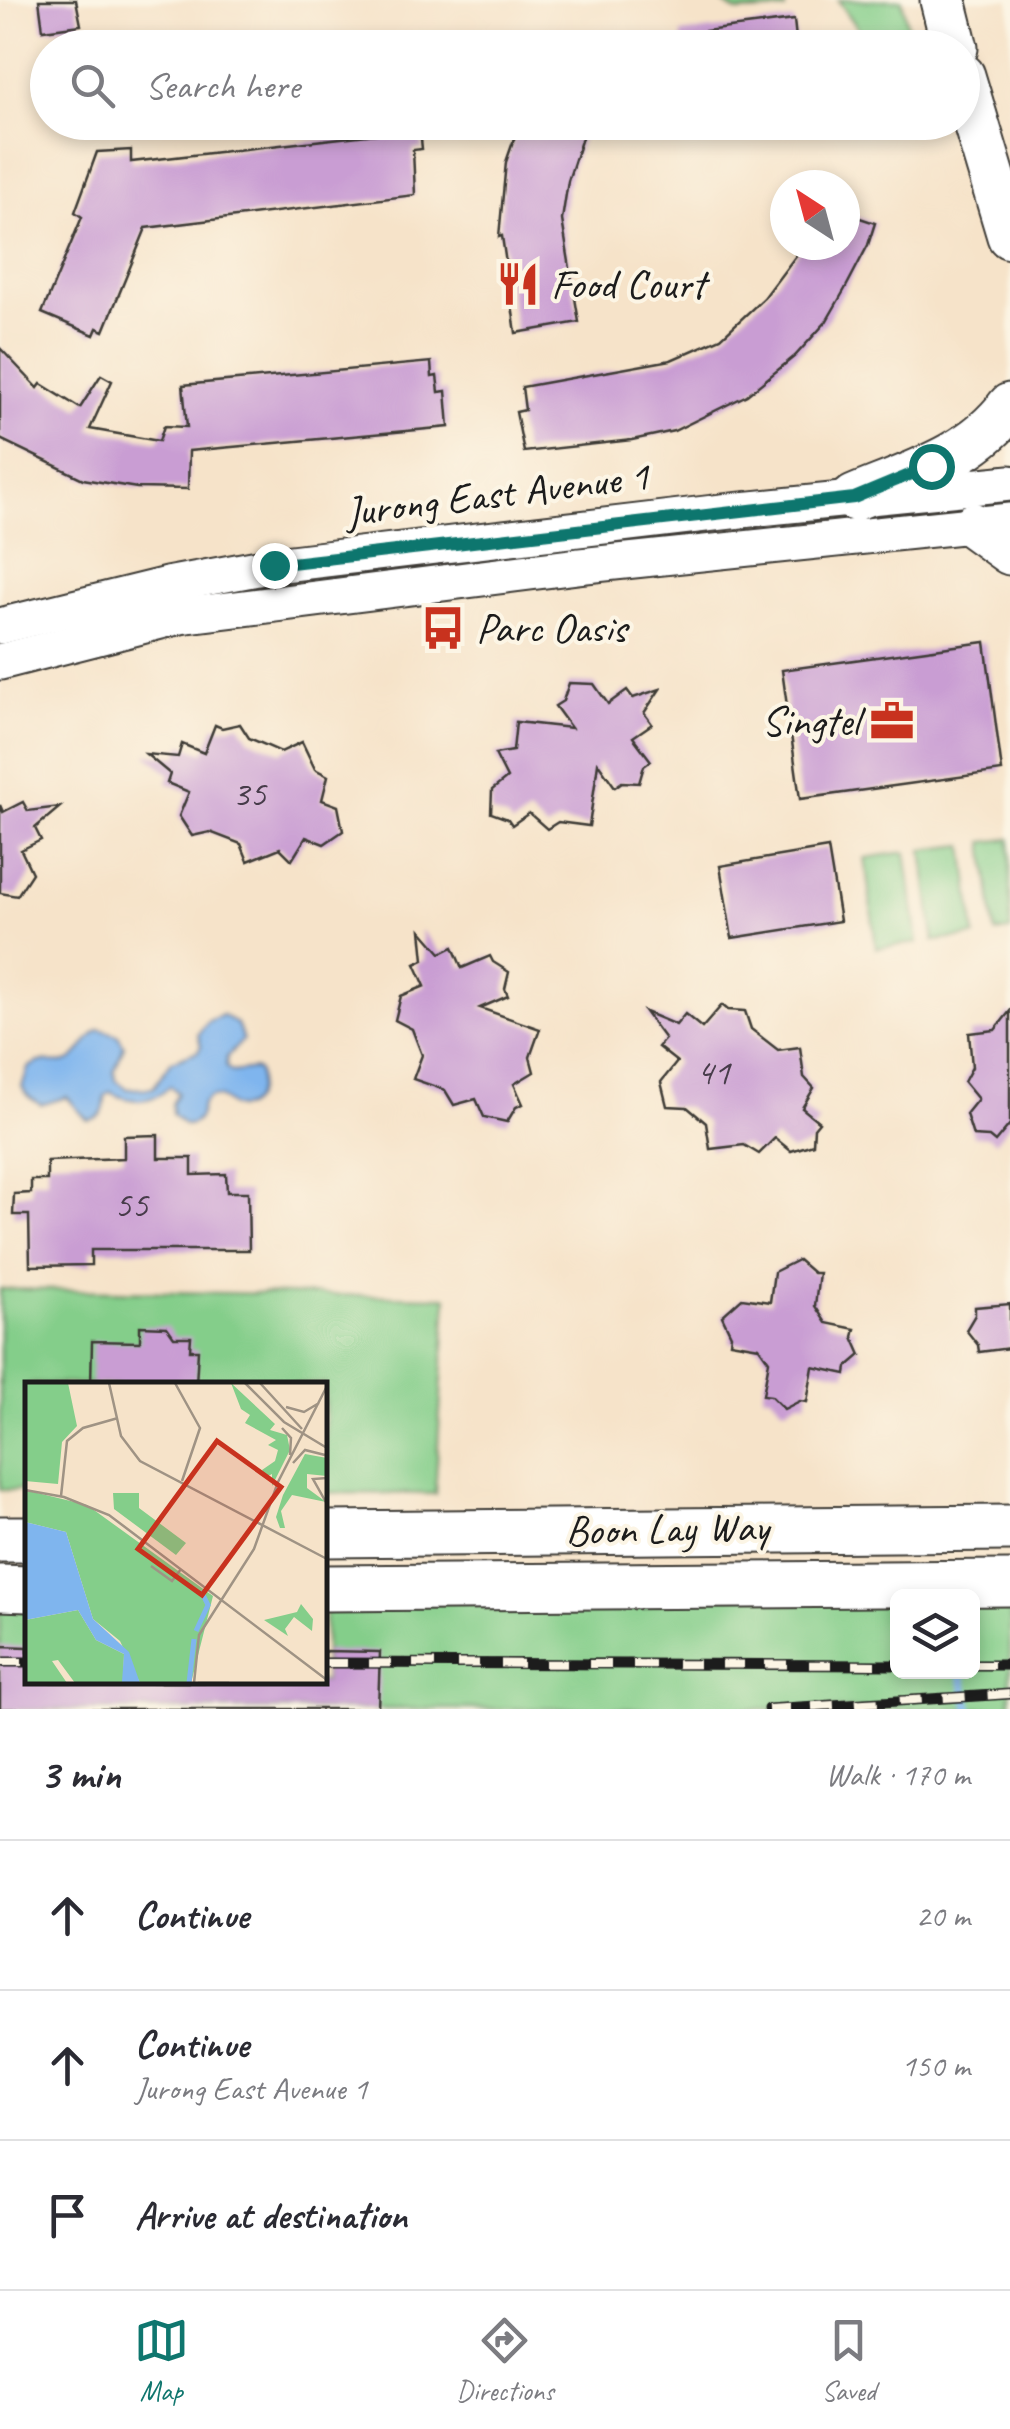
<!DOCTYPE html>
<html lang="en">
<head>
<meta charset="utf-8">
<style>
	body { margin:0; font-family:Caveat,sans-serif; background:#f2f2f3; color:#2b2b33 }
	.controls { position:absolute; right:30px; bottom:30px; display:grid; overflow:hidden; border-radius:15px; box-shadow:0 5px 15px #0003 }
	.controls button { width:90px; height:90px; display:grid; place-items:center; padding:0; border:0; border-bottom:2px solid #e1e1e2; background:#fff; color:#2b2b33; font:50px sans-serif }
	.compass { position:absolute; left:770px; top:170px; width:90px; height:90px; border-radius:50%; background:#fff; box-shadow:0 5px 15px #0003; rotate:324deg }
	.stop { position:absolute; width:30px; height:30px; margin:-22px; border:8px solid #0f766e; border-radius:50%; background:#fff }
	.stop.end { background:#0f766e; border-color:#fff; box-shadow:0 2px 10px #0008 }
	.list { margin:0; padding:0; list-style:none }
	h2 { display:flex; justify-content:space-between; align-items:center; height:130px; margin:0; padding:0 40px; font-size:42px }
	h2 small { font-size:32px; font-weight:400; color:#7c7c81 }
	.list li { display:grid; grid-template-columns:65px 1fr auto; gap:30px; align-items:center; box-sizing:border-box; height:150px; padding:0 40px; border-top:2px solid #e1e1e2 }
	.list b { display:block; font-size:38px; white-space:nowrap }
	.list p { margin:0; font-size:32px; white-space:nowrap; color:#7c7c81 }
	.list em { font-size:32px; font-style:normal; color:#7c7c81 }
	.icon { flex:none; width:55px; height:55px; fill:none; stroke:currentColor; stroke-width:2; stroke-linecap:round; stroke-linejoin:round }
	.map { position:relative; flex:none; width:1010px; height:1709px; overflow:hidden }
	.search { position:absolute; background:#fff; box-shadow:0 5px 15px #0003; left:30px; right:30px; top:30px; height:110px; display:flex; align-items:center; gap:25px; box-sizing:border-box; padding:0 35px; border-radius:55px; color:#7c7c81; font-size:38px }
	.sheet { height:580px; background:#fff }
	nav { display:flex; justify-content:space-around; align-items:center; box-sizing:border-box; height:140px; border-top:2px solid #e1e1e2; background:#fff; font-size:28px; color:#7c7c81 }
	nav a { display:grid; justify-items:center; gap:5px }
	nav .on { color:#0f766e }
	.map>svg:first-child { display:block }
	.green { fill:#84ce8a; stroke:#507553; stroke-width:2.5; fill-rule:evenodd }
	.water { fill:#7fb5ee; stroke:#4e6885; stroke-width:2.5 }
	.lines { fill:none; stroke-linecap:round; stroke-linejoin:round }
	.stream { stroke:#7fb5ee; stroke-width:8 }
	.building { fill:#c99dd3 }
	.tertiary-casing { stroke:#3d3a36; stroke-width:39 }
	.primary-casing { stroke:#3d3a36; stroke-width:49 }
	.tertiary { stroke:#fff; stroke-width:35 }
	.primary { stroke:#fff; stroke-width:45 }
	.rail-casing { stroke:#1c1c1c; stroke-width:11 }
	.rail { stroke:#fcf5e5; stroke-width:8; stroke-dasharray:22; stroke-linecap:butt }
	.route { stroke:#0f766e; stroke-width:12 }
	.labels { text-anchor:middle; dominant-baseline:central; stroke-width:8; stroke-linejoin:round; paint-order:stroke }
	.number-label { font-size:38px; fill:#473c4a }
	.poi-label { font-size:42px; fill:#1c1c1c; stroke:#fcf5e5; text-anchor:start }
	.street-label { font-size:42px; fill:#1c1c1c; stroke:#fcf5e5 }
	.inset-river { fill:none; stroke:#7fb5ee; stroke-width:5 }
	.inset-road { fill:none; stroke:#9f9384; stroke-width:2.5 }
	.view { fill:#c8321e; fill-opacity:0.15; stroke:#c8321e; stroke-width:5 }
	.inset-edge { fill:none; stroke:#1c1c1c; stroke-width:5 }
</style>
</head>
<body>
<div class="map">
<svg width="1010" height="1709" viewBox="0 0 1010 1709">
	<rect width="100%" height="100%" fill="#fcf5e5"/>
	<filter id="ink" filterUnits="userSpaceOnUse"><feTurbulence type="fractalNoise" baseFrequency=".01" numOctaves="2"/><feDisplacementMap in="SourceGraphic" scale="20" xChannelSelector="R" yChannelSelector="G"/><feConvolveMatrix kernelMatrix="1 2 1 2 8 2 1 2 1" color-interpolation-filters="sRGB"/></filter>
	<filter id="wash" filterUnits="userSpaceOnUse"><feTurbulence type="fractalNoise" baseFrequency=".0048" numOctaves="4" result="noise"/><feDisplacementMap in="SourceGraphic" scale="40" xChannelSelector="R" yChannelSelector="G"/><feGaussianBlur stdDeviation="2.25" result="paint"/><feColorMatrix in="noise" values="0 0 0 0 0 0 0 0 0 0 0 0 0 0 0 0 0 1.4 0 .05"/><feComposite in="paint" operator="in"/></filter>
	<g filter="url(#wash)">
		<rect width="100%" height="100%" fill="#f6e3c9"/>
		<g class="green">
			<path d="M716,0h68l1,10 -47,2z"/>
			<path d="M838,0h64l10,47h-41z"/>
			<path d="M1010,839v92l-15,2 -11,-91z"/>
			<path d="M964,845l11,91 -41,5 -11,-91z"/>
			<path d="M906,852l12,91 -42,5 -11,-90z"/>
			<path d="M0,1289l447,8 -12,197 -110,-1v-109h-297l-1,106h-27z"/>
			<path d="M0,1588h27l1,94h297v-94l685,2v119h-1010zM898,1596h74v76h-74z"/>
		</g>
		<path class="water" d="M223,1015l14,9 6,16 -16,17 -1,10 6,5 22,-3 4,2c3,13 -2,39 -21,37 -9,-1 -12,-11 -21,-11 -8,-1 -10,3 -14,8 -2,11 -5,21 -18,20l-12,-11v-10l6,-11 -8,-7c-17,18 -40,17 -60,6l-5,4c0,15 -2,22 -18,24l-20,-23 -26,8 -12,-8 -7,-10 6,-19c18,-13 21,-2 38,-6 14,-3 20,-25 34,-33l18,6 6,11 -10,26 2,8 12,9 25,-1 19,-27 26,-10 3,-5 -3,-12 10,-13z"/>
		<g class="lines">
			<path class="stream" d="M961,1672l9,37"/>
		</g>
		<g id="blocks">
			<g class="building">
				<path d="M39,0h37l5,25 -38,5z"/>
				<path d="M794,20l3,28h-115l-1,-14z"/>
				<path d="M520,122h67l-19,59 -6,39 17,102 -63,11 -14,-97 -3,1 7,-75z"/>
				<path d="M420,129l2,20 -9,1 2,45 -269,33 -42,103 -7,-3 -3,7 -52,-22 40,-96 -7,-5 22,-60 34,-2v12z"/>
				<path d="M845,213l30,10 -7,22 -23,44 -19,33 -31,34 -48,39 -73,36 -42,9 -108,12 -8,-40 9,-2 -3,-23 149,-27 50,-22 43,-40 40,-53h41z"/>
				<path d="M0,348l38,40 3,-4 39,24 21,-33 11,6 -22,48 69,12 5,-15 23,1 -4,-42 248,-23 1,15 5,-1 2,16 7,-1 3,36 -260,24 -1,38 -51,-1 -54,-9 -83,-40z"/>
				<path d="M985,642l17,129 -202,28 -18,-129z"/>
				<path d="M569,683l25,1 14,20 19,-14 6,8 27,-9 -16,24 8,11 -19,13 18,24 -7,5 -5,17 -17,-1 -7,5 -17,-24 -9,63 -31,-4 -11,7 -18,-16 -17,12 -4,-6 -17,-6 1,-23 15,-12 -12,-24 18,-3 3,-29 55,6 -16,-22 8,-5z"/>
				<path d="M240,724l9,14 32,14 21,-10 13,27 13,7 -6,24 16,6 5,25 -19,13 -18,-7 -14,23 -12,-12 -32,13 -7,-17 -31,-12 -18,4 -13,-20 10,-24 -22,-9 3,-9 -24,-20 32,3 4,-13 22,9 11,-28 7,3z"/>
				<path d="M23,802l5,9 32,-4 -25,21 6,12 -20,10 11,23 -15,23 -17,-3v-88l3,7z"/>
				<path d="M828,848l12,73 -108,17 -12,-72z"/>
				<path d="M421,930l20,23 12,-6 9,21 28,-12 3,6 16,10 -4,17 3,7 -28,12 60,21 -10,28 4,15 -20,12 9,20 -7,3 -9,15 -23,-5 -8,-18 -22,6 -9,-15 -32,-11 9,-24 -10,-26 -17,-9 6,-24 24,-10 -10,-22 9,-4z"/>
				<path d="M722,1005l6,5 17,1 6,18 27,21 22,-3 4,30 10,11 -12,20 17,14 -5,6 -1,16 -22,7 -16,-13 -16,16 -15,-9 -34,4 -4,-26 -19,-16 -20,-1 -6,-24 16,-20 -19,-15 7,-8 -20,-27 31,13 9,-11 17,14z"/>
				<path d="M1010,1011v113l-15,18 -6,-5 -16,-1 -7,-22 12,-15 -14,-17 8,-15 -3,-34 26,-3z"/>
				<path d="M158,1135v23h34v17l34,-1 1,18h21l1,58h-158v15l-61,1 -1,-51h-16l1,-21 17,-1v-13h16v-19l77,-3v-22z"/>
				<path d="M798,1260l15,13h6l-4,33 11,17 29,6 -2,8 8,18 -14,12 -1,7 -33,-7 -6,35 -7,-1 -16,8 -13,-13 -8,-1 6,-34 -10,-14 -29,-5 1,-7 -9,-19 20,-18 28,4 4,-30z"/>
				<path d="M1010,1304v44l-31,4 -1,-7 -12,-15 9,-15v-8z"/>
				<path d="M140,1326l27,1 7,10h17l-1,13h8l-2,34h-105l1,-43 48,1z"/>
				<path d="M0,1646l28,1v35h297v-31l55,1 -2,57h-378z"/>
			</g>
		</g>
	</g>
	<g filter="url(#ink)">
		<use href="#blocks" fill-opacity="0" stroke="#3d3a36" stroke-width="2.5"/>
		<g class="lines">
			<g class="tertiary-casing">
				<g id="tertiary">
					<path d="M0,626l167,-41 107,-20 457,-54 279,-28"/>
					<path d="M0,662l180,-46 398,-50 432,-45"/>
				</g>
			</g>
			<g class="primary-casing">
				<g id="primary">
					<path d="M943,0l12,48"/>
					<path d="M962,76l48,160"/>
					<path d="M854,498c55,-23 120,-42 156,-92"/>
					<path d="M974,526l36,26"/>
					<path d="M325,1534l685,-6"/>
					<path d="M0,1539h28"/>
					<path d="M0,1588l28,1"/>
					<path d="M325,1588l685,-5"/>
				</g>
			</g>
			<use href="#tertiary" class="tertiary"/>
			<use href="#primary" class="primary"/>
			<g class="rail-casing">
				<g id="rail">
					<path d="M0,1662h28"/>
					<path d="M325,1663l573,2"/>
					<path d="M972,1665h38"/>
					<path d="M768,1709l242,-15"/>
				</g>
			</g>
			<use href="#rail" class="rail"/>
		</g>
	</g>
	<g class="lines" filter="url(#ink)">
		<path class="route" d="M274,565l580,-67 77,-32"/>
	</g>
	<defs>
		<g id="restaurant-bare" transform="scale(3.45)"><path d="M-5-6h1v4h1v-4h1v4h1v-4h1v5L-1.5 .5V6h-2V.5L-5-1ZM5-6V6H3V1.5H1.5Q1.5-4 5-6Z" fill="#c8321e" stroke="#fcf5e5" stroke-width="2.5" paint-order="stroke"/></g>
		<g id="bus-bare" transform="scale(3.45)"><path d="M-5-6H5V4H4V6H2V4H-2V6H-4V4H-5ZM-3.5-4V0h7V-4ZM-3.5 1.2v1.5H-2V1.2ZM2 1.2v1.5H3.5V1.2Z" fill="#c8321e" stroke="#fcf5e5" stroke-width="2.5" paint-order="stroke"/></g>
		<g id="office-bare" transform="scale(3.45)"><path d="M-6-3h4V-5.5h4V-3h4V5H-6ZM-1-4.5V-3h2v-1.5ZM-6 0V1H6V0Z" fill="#c8321e" stroke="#fcf5e5" stroke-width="2.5" paint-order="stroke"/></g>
	</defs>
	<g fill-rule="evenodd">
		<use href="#restaurant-bare" x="518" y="284"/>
		<use href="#bus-bare" x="443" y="628"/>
		<use href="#office-bare" x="892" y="721"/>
	</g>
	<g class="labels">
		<g class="number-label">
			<text x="249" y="793">35</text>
			<text x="713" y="1071">41</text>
			<text x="131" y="1204">55</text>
		</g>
		<g class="poi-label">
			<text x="551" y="284">Food Court</text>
			<text x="476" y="628">Parc Oasis</text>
			<text x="859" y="721" text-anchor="end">Singtel</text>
		</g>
		<g class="street-label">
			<text transform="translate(497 494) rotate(-7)">Jurong East Avenue 1</text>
			<text transform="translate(667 1529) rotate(-1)">Boon Lay Way</text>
		</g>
	</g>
	<g transform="translate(25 1382)">
		<rect width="302" height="302" fill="#f6e3c9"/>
		<path d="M43,1l9,43 -15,16 -4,42 -33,-3v-97zM206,1l44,41 -5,6 17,5 3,15 -18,36v-12l-6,3 -4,-7 13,-9 3,-11 -10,-5 8,-5 -31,-17 5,-8 -9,-6zM280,72l22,4v18l-20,-2v14l19,14 -34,-7 -11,16 4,17h-5l-4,-11 7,-22zM0,108l62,15 126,91 -22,87h-51l-20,-42 -27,-22 -27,-87 -41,-10zM88,111h26v15l47,35 -10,12 -62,-46zM276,222l12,15 -1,12 -18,-14 -9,12 3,7 -24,-16 33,-8zM53,228l18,30 28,14 -1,29h-48l-17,-23 -6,1 15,22h-42v-63z" fill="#84ce8a"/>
		<path d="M0,140l41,10 27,87 36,33 11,31 -18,-1 2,-28 -28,-14 -18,-30 -53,10z" fill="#7fb5ee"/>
		<path class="inset-river" d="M171,249l12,-26 -7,-14M164,301l5,-44"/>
		<path class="inset-road" d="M84,1l12,53 19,25 187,98M150,1l25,45 -18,53M220,1l39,39 43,26M235,1l42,46M261,25l18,5 15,-9M257,46l9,10 -1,17M268,81l12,-13 20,5M0,108l39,7 45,18 218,165M36,114l6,-55 16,-13 35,-10M302,122l-14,-25 14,-1M126,184l21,15 9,-12M169,301l5,-48 55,-86 24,-67 49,-96M173,301h31"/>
		<path class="view" d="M192,59l64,46 -79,108 -64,-46z"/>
		<rect width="302" height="302" class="inset-edge"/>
	</g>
</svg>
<div class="controls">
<button><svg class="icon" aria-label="layers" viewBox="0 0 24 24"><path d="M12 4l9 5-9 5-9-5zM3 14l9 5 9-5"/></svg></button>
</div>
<svg class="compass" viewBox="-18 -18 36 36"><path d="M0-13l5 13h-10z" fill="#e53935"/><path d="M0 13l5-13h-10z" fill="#7c7c81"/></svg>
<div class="stop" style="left:931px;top:466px"></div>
<div class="stop end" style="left:274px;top:565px"></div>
<div class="search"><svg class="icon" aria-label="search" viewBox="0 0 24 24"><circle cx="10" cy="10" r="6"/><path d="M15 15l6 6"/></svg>Search here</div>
</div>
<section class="sheet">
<h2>3 min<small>Walk · 170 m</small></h2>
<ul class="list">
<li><svg class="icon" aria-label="ahead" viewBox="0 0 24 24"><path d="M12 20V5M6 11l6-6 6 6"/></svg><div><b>Continue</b></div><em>20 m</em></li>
<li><svg class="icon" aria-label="ahead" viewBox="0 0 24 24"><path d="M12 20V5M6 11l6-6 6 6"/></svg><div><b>Continue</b><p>Jurong East Avenue 1</p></div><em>150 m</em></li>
<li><svg class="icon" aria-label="arrive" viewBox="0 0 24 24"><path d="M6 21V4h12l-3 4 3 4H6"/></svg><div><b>Arrive at destination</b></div></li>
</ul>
</section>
<nav>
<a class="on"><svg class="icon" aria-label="map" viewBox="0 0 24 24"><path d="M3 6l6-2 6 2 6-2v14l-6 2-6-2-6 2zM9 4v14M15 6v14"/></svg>Map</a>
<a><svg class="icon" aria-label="directions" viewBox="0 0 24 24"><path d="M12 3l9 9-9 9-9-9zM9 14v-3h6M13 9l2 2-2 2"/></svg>Directions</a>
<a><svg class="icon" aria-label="saved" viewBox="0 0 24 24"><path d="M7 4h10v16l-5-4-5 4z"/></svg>Saved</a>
</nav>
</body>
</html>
